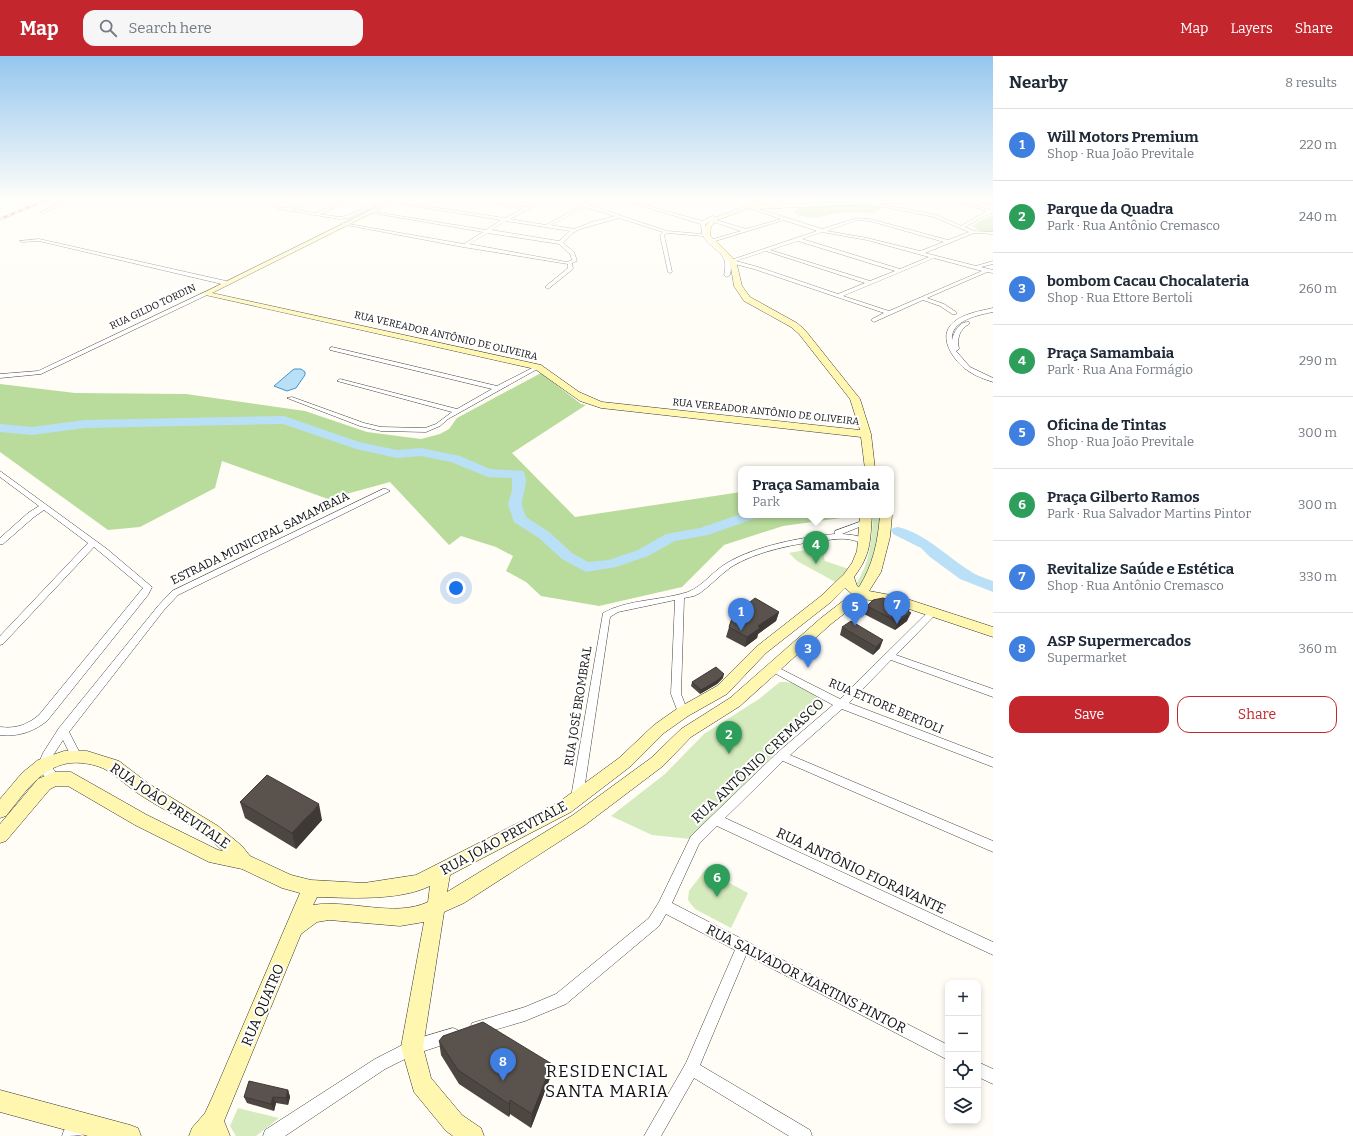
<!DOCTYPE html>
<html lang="en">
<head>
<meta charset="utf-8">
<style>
	body { margin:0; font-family:Bitter,serif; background:#f6f6f7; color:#1f2937 }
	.controls { position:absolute; right:12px; bottom:12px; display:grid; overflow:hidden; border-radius:8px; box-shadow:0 2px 6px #0003 }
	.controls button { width:36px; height:36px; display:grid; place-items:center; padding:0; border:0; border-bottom:1px solid #e0e1e3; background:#fff; color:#1f2937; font:20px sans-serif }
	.you { position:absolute; left:456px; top:532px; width:14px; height:14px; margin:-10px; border:3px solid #fff; border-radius:50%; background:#1a73e8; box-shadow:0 0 0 6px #1a73e833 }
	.badge { display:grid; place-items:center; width:26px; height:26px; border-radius:50%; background:#c4262e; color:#fff; font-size:13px; font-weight:700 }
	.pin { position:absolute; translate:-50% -33px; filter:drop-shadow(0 1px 2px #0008) }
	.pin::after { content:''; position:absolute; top:21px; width:14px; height:12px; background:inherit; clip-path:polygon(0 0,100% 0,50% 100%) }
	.popup { position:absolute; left:738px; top:410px; width:156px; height:52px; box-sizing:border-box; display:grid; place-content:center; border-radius:8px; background:#fff; filter:drop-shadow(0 1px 3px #0005); font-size:13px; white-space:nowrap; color:#747a83 }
	.popup b { font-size:15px; color:#1f2937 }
	.popup::after { content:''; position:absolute; left:50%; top:100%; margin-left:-8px; border:8px solid transparent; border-top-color:#fff }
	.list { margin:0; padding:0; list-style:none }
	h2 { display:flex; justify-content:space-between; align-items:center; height:52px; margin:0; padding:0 16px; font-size:17px }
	h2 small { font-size:13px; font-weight:400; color:#747a83 }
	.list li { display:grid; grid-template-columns:26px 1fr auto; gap:12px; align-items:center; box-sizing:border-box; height:72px; padding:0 16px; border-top:1px solid #e0e1e3 }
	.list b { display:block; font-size:15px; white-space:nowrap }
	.list p { margin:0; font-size:13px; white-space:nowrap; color:#747a83 }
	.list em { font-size:13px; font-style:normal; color:#747a83 }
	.actions { display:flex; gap:8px; padding:12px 16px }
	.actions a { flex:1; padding:9px 0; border:1px solid #c4262e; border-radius:12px; text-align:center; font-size:14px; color:#c4262e }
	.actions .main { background:#c4262e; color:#fff }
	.icon { flex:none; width:22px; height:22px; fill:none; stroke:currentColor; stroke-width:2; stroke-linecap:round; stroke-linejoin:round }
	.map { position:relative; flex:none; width:993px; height:1080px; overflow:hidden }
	header { display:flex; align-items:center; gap:24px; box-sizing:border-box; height:56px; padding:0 20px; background:#c4262e; color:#fff }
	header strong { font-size:19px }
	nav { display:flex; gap:22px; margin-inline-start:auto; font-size:14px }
	.search { width:280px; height:36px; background:#f6f6f7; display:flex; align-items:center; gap:10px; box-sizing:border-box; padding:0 14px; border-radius:12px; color:#747a83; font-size:15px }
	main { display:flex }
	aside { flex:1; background:#fff }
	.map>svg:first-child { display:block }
	.green { fill:#d5ebbd }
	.forest { fill:#b9dc9c }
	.water { fill:#b9e0f7; stroke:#3f96cf }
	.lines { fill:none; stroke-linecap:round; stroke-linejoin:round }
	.river { fill:#b9e0f7; fill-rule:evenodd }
	.street-casing { stroke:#444; stroke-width:1 }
	.secondary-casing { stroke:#333; stroke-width:1 }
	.street { fill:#fff; fill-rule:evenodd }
	.secondary { fill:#fff6b0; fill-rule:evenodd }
	.rail-casing { stroke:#c4262e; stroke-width:2.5 }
	.rail { stroke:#fff; stroke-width:1.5; stroke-dasharray:4; stroke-linecap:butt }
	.wall { fill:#4d4742 }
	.shaded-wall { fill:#3f3936 }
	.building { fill:#5a524d; stroke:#3f3936 }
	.labels { text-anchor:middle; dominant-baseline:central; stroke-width:4; stroke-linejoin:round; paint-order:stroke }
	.far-street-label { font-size:10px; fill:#111; stroke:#fff }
	.street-label { font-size:12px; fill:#111; stroke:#fff }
	.near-street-label { font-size:14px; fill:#111; stroke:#fff }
	.near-quarter-label { font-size:17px; letter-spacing:1px; fill:#111; stroke:#fff }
</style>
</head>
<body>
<header>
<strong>Map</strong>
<div class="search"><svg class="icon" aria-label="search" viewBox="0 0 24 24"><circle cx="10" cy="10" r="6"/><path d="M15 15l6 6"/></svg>Search here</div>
<nav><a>Map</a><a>Layers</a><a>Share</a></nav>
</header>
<main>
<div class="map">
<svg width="993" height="1080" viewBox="0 0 993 1080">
	<rect width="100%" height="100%" fill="#fffdf5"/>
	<g class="green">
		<path d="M873,459l8,1 -5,34 -14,37 -6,-3c14,-21 16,-44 17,-69z"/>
		<path d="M821,491l4,14 24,8 -10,15 -42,-23 -8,-8z"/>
		<path d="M780,626c17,-1 34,9 43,23l-133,134 -38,-4 -41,-19 54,-42 39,-40 55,-35z"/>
		<path d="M705,814l43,23 -17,35 -36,-19 -7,-9 1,-9z"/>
		<path d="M238,1052l41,10 -23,18h-20l-6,-10z"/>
	</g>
	<g class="forest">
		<path d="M861,148l22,3 -8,6 -30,-1 -34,6 -13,-3 -5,-4 3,-2 30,-4z"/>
		<path d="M993,158v18l-13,-1 -8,-5z"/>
		<path d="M541,317l40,31 5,1 -74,48 63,64 166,-25v23h102l-2,3 -58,8 -59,19 -42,42 -83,19 -58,-10 -15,-14 -20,-11 7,-15 -17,-9 -35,-11 -12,9 -59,-63 -62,17 -106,-38 -7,27 -75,39 -32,3 -108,-78v-68l75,9 111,1 119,17 62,21 54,7 19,-5 9,-5 8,-11z"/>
	</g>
	<path class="water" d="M294,313h7l4,3v3l-9,13 -9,3 -13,-5z"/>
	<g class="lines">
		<g class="river">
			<path d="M13,143h11l-24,7v-4z"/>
			<path d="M284,360l75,26 38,8 24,-2 39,8 30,13 33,2c7,11 -1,22 -1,33 0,4 3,9 4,13l23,15 23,21 16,9 21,-2 29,-10 28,-16 34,-6 41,-14 17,1 -2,3 -48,17 -33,6 -27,15 -32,11 -30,5 -24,-13 -23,-21 -25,-16 -6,-18 4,-14v-12l-24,-1 -37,-15 -30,-6 -24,2 -41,-9 -73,-25 -198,4 -53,7 -32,-3v-8l32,3 53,-7z"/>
			<path d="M898,471c28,7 48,29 72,44 7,5 15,7 23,10v11l-33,-13 -30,-22 -9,-9 -28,-14 -2,-3 2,-3z"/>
		</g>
		<g class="street-casing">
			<g id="street">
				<path d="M69,143h4l-30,14 -3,-1z"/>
				<path d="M213,143h46l8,1 13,7 7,1 23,-9h5l-23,10 23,4 33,-14h4l-32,15 19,3 7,-1 39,-17h4l-40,19 -10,1 -60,-10c-5,-2 -9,-5 -14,-7 -16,-4 -39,3 -52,-3z"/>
				<path d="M461,143h8l58,8 16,-8h4l-37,20 36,6 48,-26h4l-9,6 78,26 35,3 -1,-10 -82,-25h5l78,22 11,-5 2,1 -2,2 33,10 35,-10 -35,-12 1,-2 75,24 35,-11 13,1 78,21 21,-8 -35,-15 -70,-14 2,-4h4l-2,3 69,13 24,11 25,-15 -38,-12h5l40,12v2h-3l-25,14 9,4 19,1v2l-19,-1 -49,20 51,13 17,-5v3l-12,3 12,3v3l-6,-1 -60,26 17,6 12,8v2h-4l-12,-8 -17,-6 -49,22 -3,-2 1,-1 12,-6 -130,-44 -23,-6v-3l86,-29 -33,-11 -72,22c13,10 22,14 18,33l-3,2 -3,-2c6,-24 -11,-23 -21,-39l-36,-3 -3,2 8,37 -2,1 -2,-1 -8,-37 3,-3 -44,-14 -39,11 -7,4 -10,10 11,9 3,9 -5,2 1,6 -25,20 -3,-2 1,-1 22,-18v-4l-105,-17 -122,-23 2,-1 121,21 19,-12 -116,-20 2,-1 117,19 15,-10 -113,-18 2,-1 115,17 18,-9zM585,151l30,9 -23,6 -18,7 -23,-4zM711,164v1l30,10 -31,9 -5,-9v-7zM857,164l13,1 74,21 -24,9 -53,-13 -40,-7zM506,165l64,10 -11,10 -68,-11zM822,176l45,8 62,17 -29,12 -98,-30zM488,177l71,11 11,10 2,6 -5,2 -98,-18zM798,185l97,30 -25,10 -100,-31zM766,195l99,32 -27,11 -80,-27 -22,-6zM934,202l48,13 -93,40 -46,-15z"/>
				<path d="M970,143h5l18,4v2z"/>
				<path d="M39,183l187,42 3,2 -3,2 -187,-44 -17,1 -2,-1z"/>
				<path d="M205,236l3,2 -1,1 -166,79 -41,4v-4l38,-3z"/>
				<path d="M993,252v4c-14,3 -43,8 -41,28 2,-9 8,-19 17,-18v2c-10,6 -12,14 -10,25l-3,2 14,16 23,11v4c-9,-3 -18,-6 -26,-12 -12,-8 -28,-30 -17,-44 9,-12 30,-15 43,-18z"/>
				<path d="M332,291l165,39 39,-20 5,1 -93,52 -8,7 -14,6 -45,-1 -21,-5 -73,-28 5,-1 72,26 17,4 44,1 11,-4 16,-12 -115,-31 3,-2 117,30 35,-20 -162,-39v-2z"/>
				<path d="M0,415l107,78 45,38 -4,8 -101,126c-14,11 -29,16 -47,14v-8c16,2 27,-2 39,-12l104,-127 -49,-41 -91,97 -3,1v-9l88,-93 -44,-33 -10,7 -31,27h-3v-6l28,-25 11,-7 -39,-29z"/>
				<path d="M383,433h3l4,2 -212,104 -14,15 -95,122 13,25 -1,3 -4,1 -4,-1 -10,-20 -11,17 -2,7 10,15 -2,3c-10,3 -16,-9 -20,-17l5,-12 16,-25 99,-122 14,-15z"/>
				<path d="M862,465h3l4,2 -27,11c9,1 19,1 26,7l-1,2c-6,1 -9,-2 -15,-3 -8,-2 -16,-1 -24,0 -30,3 -72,11 -97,27 -11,8 -20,18 -31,26l-6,3 -10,2 -3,96 7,18 -1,3 -4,1 -4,-1 -8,-21 4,-94 -57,12 -8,5 -27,180 -2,3 -4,2 -4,-2 -2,-3 32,-184c25,-14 57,-12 85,-21 15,-6 25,-21 39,-29 28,-17 75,-26 108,-29v-3z"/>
				<path d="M933,553l5,3 -2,2 -40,41 97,34v8l-102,-37 -42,43 144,55v9l-151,-58 -52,46 203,86v11l-210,-91 -58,57 268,124v13l-276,-129 -18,18 -27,59 276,142v15l-202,-105 -46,110 110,65 2,6h-23l-95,-58 -33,58h-17l42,-73 49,-113 -69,-36 -7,12 -93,78 -41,17 -48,14 -5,-2 -2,-5 2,-5 53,-16 31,-13 93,-76 10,-16 32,-66 86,-83 56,-48 -64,-35 -2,-2 2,-2h6l65,33 90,-89z"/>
				<path d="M453,972l5,2 2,5 -2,5 -43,14 -30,15 -100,67h-22l2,-6 110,-71 37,-19z"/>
				<path d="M978,1006l15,7v15l-15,-7z"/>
				<path d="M86,1063l6,2 2,6c-5,9 -20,9 -32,9l2,-6z"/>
			</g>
		</g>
		<g class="secondary-casing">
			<g id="secondary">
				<path d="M393,143h7l-188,94 329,72 38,27 23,10 258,28 -10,-31 -51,-65 -8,-7 -47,-26 -10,-15 -4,-24 -25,-26v-9l6,-8 54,-20h7l-14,6 188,-6 -3,2 -188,8 -3,-2 -37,14 -4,6 -1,8 26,26 6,25 8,11 47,26 8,7 55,69 11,35 4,35h-10l-4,-32 -260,-29 -21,-7 -45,-32 -334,-75z"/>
				<path d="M891,458l1,1 -2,22 -9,35 -12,19 32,6 92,30v10l-99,-33 -31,-5 -32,25 -91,82 -49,31 -28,29 -78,59 -121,78 -20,9 -21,135 8,31 31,37 19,13 3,8h-31l-7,-5 -32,-39 -13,-45 23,-125 -24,4 -71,-6 -12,2 -16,12 -77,187 6,15h-41l3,-8 13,-15 7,-15 88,-205 -18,-5 -40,-19 -33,-7 -74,-37 -67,-39h-12l-6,3 -44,52 -6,2v-19l38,-45 16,-7h17l76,43 71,35 5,1c-22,-22 -52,-37 -78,-53 -14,-8 -24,-19 -37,-27 -8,-5 -17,-7 -26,-8 -36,-4 -56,28 -76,53l-6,2v-19l22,-26 16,-13 26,-9h23l32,10 30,23 69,42 24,20 8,10 41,19 20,5 53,3 52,-8 143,-73 60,-44 35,-33 24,-17 39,-22 39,-39 65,-51 23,-22 8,-11 5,-12 3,-36h12c-2,28 -1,39 -18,62l3,9 2,1c14,-22 19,-46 21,-72zM845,532l7,6 -31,24 -91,80 -49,31 -30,29 -78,57 -126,77 3,-17 121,-63 60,-46 33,-33 24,-17 39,-22 39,-41 65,-51zM430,830l-2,16c-34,16 -78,-3 -115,3l4,-8c33,1 83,4 113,-11z"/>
				<path d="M0,1034l130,35 8,3 3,8h-53l-88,-24z"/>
			</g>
		</g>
		<use href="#street" class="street"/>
		<use href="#secondary" class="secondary"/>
		<g class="rail-casing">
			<path id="rail" d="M0,163l48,-20"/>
		</g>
		<use href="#rail" class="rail"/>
	</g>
	<g class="wall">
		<path d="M867,550l42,3 -2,12 -12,9 -31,-16z"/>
		<path d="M779,556l-3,9 -18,13 -1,4 -12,9 -19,-10 3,-10 7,-14z"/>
		<path d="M842,571l38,21 -7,7 -33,-20z"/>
		<path d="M723,622l-6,6 -17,10 -9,-8 1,-4z"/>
		<path d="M240,746l82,18 -26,29 -51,-31z"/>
		<path d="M439,985l111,37 -19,50 -21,-14 -1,3 -50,-33 -18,-29z"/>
		<path d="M288,1034l2,7 -2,8 -12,-2 -2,8 -27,-8 -3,-6z"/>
	</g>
	<g class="shaded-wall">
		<path d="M909,553l-2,7 4,-3 -4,8 -12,9 3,-8z"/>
		<path d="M779,556l-3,9 -18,13 -1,4 -12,9 2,-10 11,-11z"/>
		<path d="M883,584l-3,8 -7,7 3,-8z"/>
		<path d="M724,618l-1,4 -6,6 -17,10 1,-4z"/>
		<path d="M319,748l3,16 -26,29 -4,-16z"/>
		<path d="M552,1008l-2,14 -19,50 1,-14z"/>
		<path d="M288,1034l2,7 -2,8 -2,-7z"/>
		<path d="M273,1041l3,6 -2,8 -3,-7z"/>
		<path d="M510,1044v14l-1,3v-13z"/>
	</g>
	<g class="building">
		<path d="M755,542l24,14 -21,14 2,2 -13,9 -18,-10 5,-15 2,1z"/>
		<path d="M883,542l26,11 -1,2 3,2 -13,9 -31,-16 6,-6z"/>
		<path d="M851,565l32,19 -7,7 -34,-20z"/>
		<path d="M716,611l8,7 -6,6 -17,10 -9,-8z"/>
		<path d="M267,719l52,29 -27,29 -52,-31z"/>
		<path d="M483,966l69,42 -20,50 -22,-14 -1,4 -51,-34 -19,-29 4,-5z"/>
		<path d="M249,1025l39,9 -2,8 -13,-1 -2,7 -27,-7z"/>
	</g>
	<linearGradient id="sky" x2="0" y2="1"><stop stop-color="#95c6ee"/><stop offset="0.49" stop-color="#fffefa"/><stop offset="1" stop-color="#fffefa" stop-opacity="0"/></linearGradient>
	<rect width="993" height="294" fill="url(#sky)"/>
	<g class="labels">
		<g class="far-street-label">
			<text transform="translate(153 251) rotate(-25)">RUA GILDO TORDIN</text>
			<text transform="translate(446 280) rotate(13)">RUA VEREADOR ANTÔNIO DE OLIVEIRA</text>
			<text transform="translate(766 356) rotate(6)">RUA VEREADOR ANTÔNIO DE OLIVEIRA</text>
		</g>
		<g class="street-label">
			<text transform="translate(260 482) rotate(-26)">ESTRADA MUNICIPAL SAMAMBAIA</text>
			<text transform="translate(578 650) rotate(-81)">RUA JOSÉ BROMBRAL</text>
			<text transform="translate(886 650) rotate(23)">RUA ETTORE BERTOLI</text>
		</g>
		<g class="near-street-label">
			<text transform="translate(758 705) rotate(-43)">RUA ANTÔNIO CREMASCO</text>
			<text transform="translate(170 750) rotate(34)">RUA JOÃO PREVITALE</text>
			<text transform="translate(504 782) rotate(-28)">RUA JOÃO PREVITALE</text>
			<text transform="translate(861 815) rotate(25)">RUA ANTÔNIO FIORAVANTE</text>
			<text transform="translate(806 923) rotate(27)">RUA SALVADOR MARTINS PINTOR</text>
			<text transform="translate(263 949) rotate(-67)">RUA QUATRO</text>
		</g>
		<g class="near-quarter-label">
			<text x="607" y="1015">RESIDENCIAL<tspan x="607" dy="20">SANTA MARIA</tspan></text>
		</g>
	</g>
</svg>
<div class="controls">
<button>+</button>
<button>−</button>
<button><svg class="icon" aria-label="locate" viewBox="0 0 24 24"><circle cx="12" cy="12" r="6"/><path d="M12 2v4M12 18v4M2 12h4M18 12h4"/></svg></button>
<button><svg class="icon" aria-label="layers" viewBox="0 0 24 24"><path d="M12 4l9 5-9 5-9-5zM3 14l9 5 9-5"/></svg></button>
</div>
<div class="you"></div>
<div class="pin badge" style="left:741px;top:575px;background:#3f7fe0">1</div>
<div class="pin badge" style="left:729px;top:698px;background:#2e9e5b">2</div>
<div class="pin badge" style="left:808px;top:612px;background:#3f7fe0">3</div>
<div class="pin badge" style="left:816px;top:508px;background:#2e9e5b">4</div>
<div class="popup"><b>Praça Samambaia</b>Park</div>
<div class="pin badge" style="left:855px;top:570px;background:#3f7fe0">5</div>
<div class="pin badge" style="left:717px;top:841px;background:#2e9e5b">6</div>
<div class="pin badge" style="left:897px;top:568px;background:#3f7fe0">7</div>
<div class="pin badge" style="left:503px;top:1025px;background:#3f7fe0">8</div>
</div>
<aside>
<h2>Nearby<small>8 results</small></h2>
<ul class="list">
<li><span class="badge" style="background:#3f7fe0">1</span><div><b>Will Motors Premium</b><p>Shop · Rua João Previtale</p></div><em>220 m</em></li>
<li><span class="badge" style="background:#2e9e5b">2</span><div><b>Parque da Quadra</b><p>Park · Rua Antônio Cremasco</p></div><em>240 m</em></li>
<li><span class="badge" style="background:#3f7fe0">3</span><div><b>bombom Cacau Chocalateria</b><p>Shop · Rua Ettore Bertoli</p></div><em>260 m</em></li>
<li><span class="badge" style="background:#2e9e5b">4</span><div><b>Praça Samambaia</b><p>Park · Rua Ana Formágio</p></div><em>290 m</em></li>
<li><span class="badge" style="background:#3f7fe0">5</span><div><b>Oficina de Tintas</b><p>Shop · Rua João Previtale</p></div><em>300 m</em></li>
<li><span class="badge" style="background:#2e9e5b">6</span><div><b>Praça Gilberto Ramos</b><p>Park · Rua Salvador Martins Pintor</p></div><em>300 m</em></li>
<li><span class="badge" style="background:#3f7fe0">7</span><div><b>Revitalize Saúde e Estética</b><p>Shop · Rua Antônio Cremasco</p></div><em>330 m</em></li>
<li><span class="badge" style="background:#3f7fe0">8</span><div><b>ASP Supermercados</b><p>Supermarket</p></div><em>360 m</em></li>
</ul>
<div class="actions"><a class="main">Save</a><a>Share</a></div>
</aside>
</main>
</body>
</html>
